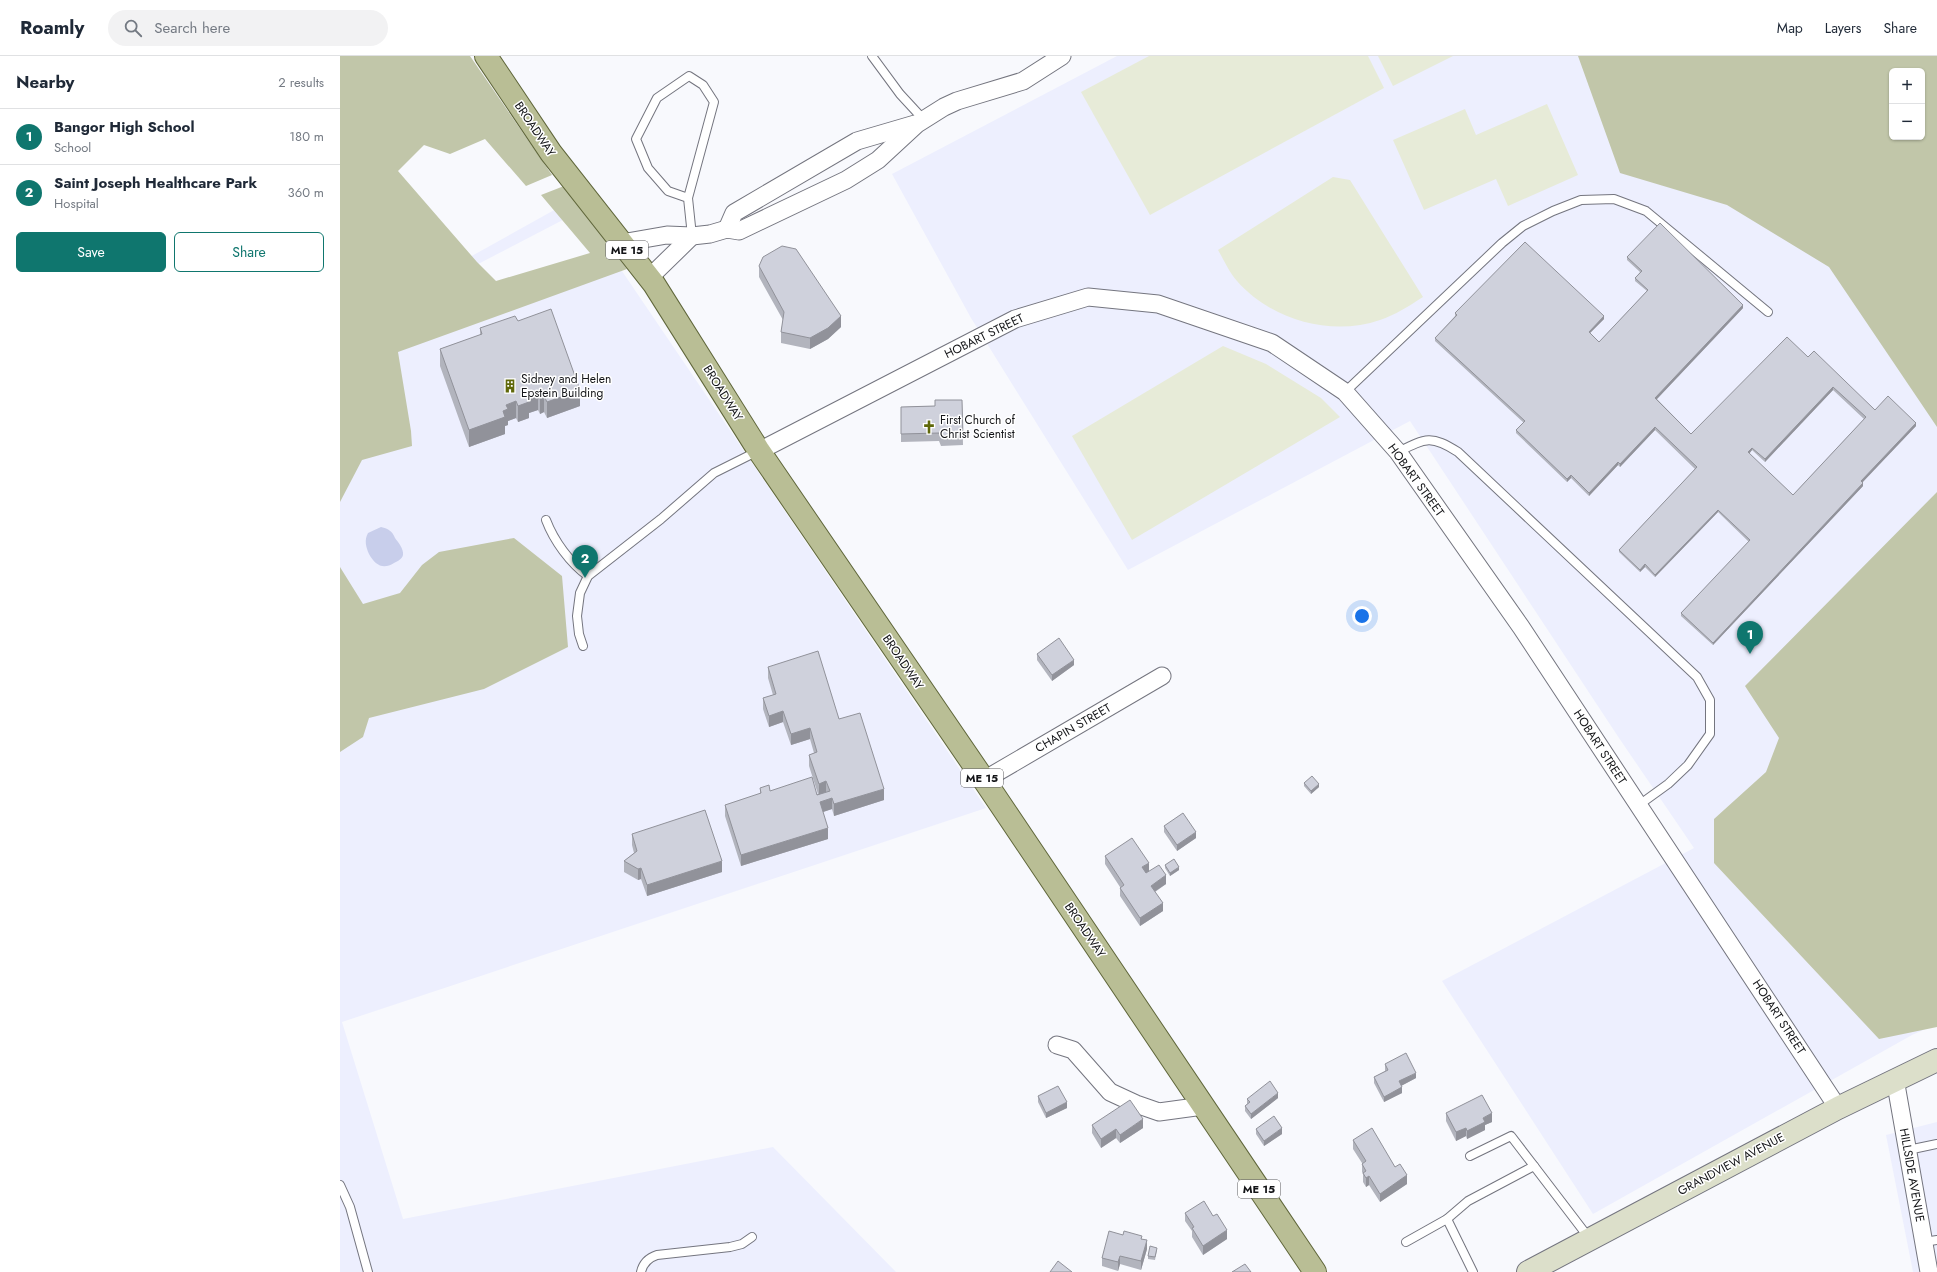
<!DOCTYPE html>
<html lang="en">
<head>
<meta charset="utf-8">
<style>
	body { margin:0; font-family:Jost,sans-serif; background:#f2f2f3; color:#1f2937 }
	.controls { position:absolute; right:12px; top:12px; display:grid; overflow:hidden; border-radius:6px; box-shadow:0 1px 3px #0004 }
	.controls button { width:36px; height:36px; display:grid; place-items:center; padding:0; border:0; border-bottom:1px solid #e0e1e3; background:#fff; color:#1f2937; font:20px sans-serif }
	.you { position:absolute; left:1022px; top:560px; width:14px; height:14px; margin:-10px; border:3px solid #fff; border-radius:50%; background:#1a73e8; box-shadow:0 0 0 6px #1a73e833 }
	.badge { display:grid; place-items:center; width:26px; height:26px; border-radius:50%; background:#0f766e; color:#fff; font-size:13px; font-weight:700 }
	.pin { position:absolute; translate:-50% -33px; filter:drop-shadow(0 1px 2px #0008) }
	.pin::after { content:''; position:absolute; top:21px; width:14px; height:12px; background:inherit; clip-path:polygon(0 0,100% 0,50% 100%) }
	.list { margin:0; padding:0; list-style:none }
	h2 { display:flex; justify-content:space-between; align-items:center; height:52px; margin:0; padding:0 16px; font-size:17px }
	h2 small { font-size:13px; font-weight:400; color:#747a83 }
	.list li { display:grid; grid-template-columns:26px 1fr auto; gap:12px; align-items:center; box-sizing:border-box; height:56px; padding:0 16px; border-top:1px solid #e0e1e3 }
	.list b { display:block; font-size:15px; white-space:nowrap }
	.list p { margin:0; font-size:13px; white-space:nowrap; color:#747a83 }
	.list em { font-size:13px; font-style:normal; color:#747a83 }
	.actions { display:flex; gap:8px; padding:12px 16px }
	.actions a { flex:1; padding:9px 0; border:1px solid #0f766e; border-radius:6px; text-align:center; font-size:14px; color:#0f766e }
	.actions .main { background:#0f766e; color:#fff }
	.icon { flex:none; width:22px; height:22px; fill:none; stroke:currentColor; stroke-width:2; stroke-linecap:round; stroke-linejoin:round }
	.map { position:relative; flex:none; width:1597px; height:1216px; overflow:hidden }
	header { display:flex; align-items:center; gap:24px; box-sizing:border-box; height:56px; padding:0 20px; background:#fff; border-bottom:1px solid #e0e1e3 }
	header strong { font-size:19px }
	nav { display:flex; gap:22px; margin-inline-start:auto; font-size:14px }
	.search { width:280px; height:36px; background:#f2f2f3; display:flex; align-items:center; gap:10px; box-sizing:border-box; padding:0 14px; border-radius:22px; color:#747a83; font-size:15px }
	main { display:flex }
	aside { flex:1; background:#fff }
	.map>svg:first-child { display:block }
	.built { fill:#edeffe }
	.green { fill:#e7ebd8 }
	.forest { fill:#c1c6a9; fill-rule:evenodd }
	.water { fill:#c8ceeb }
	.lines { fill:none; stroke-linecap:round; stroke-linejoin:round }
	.lane-casing { stroke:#74757f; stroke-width:10 }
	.street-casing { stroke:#74757f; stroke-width:19 }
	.secondary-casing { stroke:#74757f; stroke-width:24 }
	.primary-casing { stroke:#60673b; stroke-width:24 }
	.lane { stroke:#fff; stroke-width:8 }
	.street { stroke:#fff; stroke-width:17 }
	.secondary { stroke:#dcdfca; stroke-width:22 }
	.primary { stroke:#b9be95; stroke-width:22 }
	.wall { fill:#b2b4bd; fill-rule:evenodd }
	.shaded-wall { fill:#91929a }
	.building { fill:#cfd1dc; stroke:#91929a; fill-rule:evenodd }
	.labels { text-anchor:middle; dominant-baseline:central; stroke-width:3; stroke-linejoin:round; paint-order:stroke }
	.shield { fill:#fff; stroke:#5a5a5d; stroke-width:1 }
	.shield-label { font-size:11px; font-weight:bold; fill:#131417 }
	.street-label { font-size:12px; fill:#131417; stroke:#fff }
	.poi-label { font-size:12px; fill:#131417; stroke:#fff; text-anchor:start }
</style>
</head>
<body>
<header>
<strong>Roamly</strong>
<div class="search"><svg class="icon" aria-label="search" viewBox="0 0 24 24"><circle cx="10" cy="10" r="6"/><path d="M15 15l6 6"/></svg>Search here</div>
<nav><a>Map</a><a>Layers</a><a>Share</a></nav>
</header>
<main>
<aside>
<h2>Nearby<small>2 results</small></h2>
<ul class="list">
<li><span class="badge">1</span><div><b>Bangor High School</b><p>School</p></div><em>180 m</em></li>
<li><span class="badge">2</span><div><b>Saint Joseph Healthcare Park</b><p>Hospital</p></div><em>360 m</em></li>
</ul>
<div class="actions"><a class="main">Save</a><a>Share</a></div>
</aside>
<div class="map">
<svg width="1597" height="1216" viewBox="0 0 1597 1216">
	<rect width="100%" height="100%" fill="#f8f9fd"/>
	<g class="built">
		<path d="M777,0h767l8,81 45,218v669l-25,11 -319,179 -151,-233 252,-133 -75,-110 -209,-317 -282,149 -157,-252 -79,-144z"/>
		<path d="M0,97l112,114 122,-68 8,11 -125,65 17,26 133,-52 379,559 -644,214 61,197 370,-72 123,125h-556z"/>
		<path d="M1597,1066v150h-24l-27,-137z"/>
	</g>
	<g class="green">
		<path d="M809,0h219l16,32 -234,127 -69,-123z"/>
		<path d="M1038,0h75l-60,30z"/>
		<path d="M1207,48l31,71 -70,31 -12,-27 -72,31 -31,-70 72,-31 11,26z"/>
		<path d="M993,121l17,3 73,117c-14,9 -28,18 -43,23 -49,17 -109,0 -143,-39 -8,-9 -13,-21 -19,-31z"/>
		<path d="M883,290l43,18 55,34 19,19 -208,123 -60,-104z"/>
	</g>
	<g class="forest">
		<path d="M0,0h130l82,119 -26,11 -41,-47 -35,15 -26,-9 -26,26 79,91 19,19 94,-28 -49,-58 23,-9 63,83 -229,83 13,79 1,15 -50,14 -22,42z"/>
		<path d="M1238,0h359v371l-108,-160 -102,-62 -107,-32zM1552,15h30v66h-30z"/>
		<path d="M1597,436v535l-58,12 -165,-176v-44l52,-47 13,-34 -34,-52z"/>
		<path d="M174,482l48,38 6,71 -84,42 -115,29 -6,19 -23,15v-185l23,37 37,-11 22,-28 17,-13z"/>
	</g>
	<path class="water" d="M41,471c8,2 11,4 14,11 3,4 9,11 8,17 -1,4 -5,6 -9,8 -11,7 -19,2 -25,-9 -3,-7 -5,-14 -1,-21z"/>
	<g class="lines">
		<g class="lane-casing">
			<g id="lane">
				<path d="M532,0l28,38 24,26"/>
				<path d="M348,142l-20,-7 -20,-23 -12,-29 21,-41 32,-22 14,9 11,17 -26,96 4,38"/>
				<path d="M1005,336l157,-149 21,-17 30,-15 28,-11 33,-1 32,12 122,101"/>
				<path d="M1058,396c28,-14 33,-17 60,0l239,225 13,23v34l-22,31 -20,19 -29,21"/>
				<path d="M206,464c8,21 24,43 42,56"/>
				<path d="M243,590l-4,-12 -2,-18 3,-23 8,-17 73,-57 53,-46 44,-22"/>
				<path d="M1568,1094l29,-6"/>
				<path d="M1130,1100l41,-20 23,30"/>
				<path d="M0,1129l10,22 18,65"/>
				<path d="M1107,1163l21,-18 66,-35 55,72"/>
				<path d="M1066,1186l41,-23 26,53"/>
				<path d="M1584,1186l13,-2"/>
				<path d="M301,1216c2,-9 7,-14 16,-17l73,-8 12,-3 10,-7"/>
			</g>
		</g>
		<g class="street-casing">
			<g id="street">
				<path d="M387,173l7,-16 123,-72 58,-17"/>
				<path d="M281,187l46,-8 25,1 18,-2 17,-5 12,2 107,-51 32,-20 39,-36 27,-17 13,-6 66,-20 39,-25"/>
				<path d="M309,222l43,-42"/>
				<path d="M419,395l256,-132 73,-22 70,7 114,39 73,49 53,60 123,175 317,481"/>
				<path d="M644,724l178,-104"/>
				<path d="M717,989l16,5 37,42 26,12 23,8 44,-6"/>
				<path d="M1555,1023l34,193"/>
			</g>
		</g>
		<g class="secondary-casing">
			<path id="secondary" d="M1188,1216l310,-164 99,-48"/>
		</g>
		<g class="primary-casing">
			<path id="primary" d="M146,0l65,97 103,131 105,167 225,329 331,492"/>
		</g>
		<use href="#lane" class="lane"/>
		<use href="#street" class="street"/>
		<use href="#secondary" class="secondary"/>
		<use href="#primary" class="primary"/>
	</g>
	<g class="wall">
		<path d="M1287,201l116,51 -86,91 34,35 117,-77 67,53 41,16 -54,56 1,4 -150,159 -32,-29v-3l68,-71 -31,-30 -63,65 -10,-10 -5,5 -21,-20v-2l76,-81 -40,-39 -35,37 -2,-2 -29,31 -18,-18 -4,4 -51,-49v-3l8,-7 -89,-82v-3l20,-22v-3l149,6 -14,14 9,9 48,-51 -12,-10v-3l5,-6 -13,-12zM1493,334l31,29 -71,76 -44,-41 3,-4 13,12z"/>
		<path d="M419,210l82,61 -13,12 -18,10 -29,-6v-11l2,-12 -24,-43z"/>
		<path d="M178,265l62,85 -33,12 -3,-6 -4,2 -2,-4 -9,3v5l-11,4 -2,-4 -8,3v4l-3,1v8l-36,13 -29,-81v-17l40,-14v-7z"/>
		<path d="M622,344l1,45 -22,1 -2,-5 -38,1v-35l34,-1z"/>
		<path d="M697,598l37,11 -22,16 -15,-21z"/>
		<path d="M428,611l71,52 45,81 -50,16 -2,-7 -9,3 5,27 -87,27 -16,-50v-11l35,-11v-6l10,3 48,3 -9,-28v-11l5,-2 -4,-14 -19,6 -8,-23 -14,5 -6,-18v-11l10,-3 -5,-17z"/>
		<path d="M964,727l15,4 -8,7 -7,-8z"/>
		<path d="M824,770l32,12 -19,13 -13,-19z"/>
		<path d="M292,778l90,38 -75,24 -6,-17 -3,1 -14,-8v-11l10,-8 -2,-8z"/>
		<path d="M765,800l44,15 -3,2 20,11 -11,8 8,19 -23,15 -20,-30v-9l-15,-23z"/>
		<path d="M825,809l14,5 -9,6 -5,-8z"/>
		<path d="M1045,1008l31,14 -15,8 1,7 -18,9 -10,-19v-6l11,-6z"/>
		<path d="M698,1040l29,12 -21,10 -8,-16z"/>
		<path d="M938,1042l-27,21 -6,-8v-5l2,-2v-5z"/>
		<path d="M1106,1057l46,9 -7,3v5l-18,9 -1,-3 -10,5 -10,-20z"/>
		<path d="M752,1069l51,3 -23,15 -4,-5 -15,10 -9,-15z"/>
		<path d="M916,1073l26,5 -18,12 -8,-12z"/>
		<path d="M1013,1084l42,27 12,17 -27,18 -11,-17 -3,2 -3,-5v-8l-1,-2v-9l-9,-14z"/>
		<path d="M845,1157l28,3 14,23 -24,16 -11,-18v-6l-7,-10z"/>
		<path d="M783,1179l19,4 5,10 -6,21 -21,-6 -2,7 -16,-5v-8z"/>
		<path d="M817,1194l-2,10 -7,-1v-3z"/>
	</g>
	<g class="shaded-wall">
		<path d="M1403,249v3l-88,93v-3z"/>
		<path d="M501,260v11l-13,12 -18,10v-11z"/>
		<path d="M1264,260v3l-15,15v-2z"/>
		<path d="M1493,331v3l-68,72v-3z"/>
		<path d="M240,334v16l-33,12v-16z"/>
		<path d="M198,337v17l-9,3v5l-11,4v-16l10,-9z"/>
		<path d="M204,340v16l-4,2v-17z"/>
		<path d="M176,345v17l-8,3v4l-3,1v8l-36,13v-17l34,-19 3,-6z"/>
		<path d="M1576,367v3l-55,58v-3z"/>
		<path d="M1315,371v3l-35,37v-3z"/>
		<path d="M1412,392v2l-4,5v-3z"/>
		<path d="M1278,406v3l-29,31v-3z"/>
		<path d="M1231,419v3l-4,4v-3z"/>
		<path d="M1523,427v3l-150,159v-2z"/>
		<path d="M1378,454v2l-63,65v-2z"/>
		<path d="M1305,508v3l-5,5v-2z"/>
		<path d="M734,604v5l-22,16v-6z"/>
		<path d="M443,655v11l-14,5v-11z"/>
		<path d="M470,672v11l-19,6v-11z"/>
		<path d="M486,725v11l-7,3v-11z"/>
		<path d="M979,728v3l-8,7v-3z"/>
		<path d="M544,733v11l-50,16v-12z"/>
		<path d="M492,742v11l-12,4v-11z"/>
		<path d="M488,772v11l-87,27v-11z"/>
		<path d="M856,776v6l-19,13v-6z"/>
		<path d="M382,805v11l-75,24v-11z"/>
		<path d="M809,807v8l-7,5v-9z"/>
		<path d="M839,811v3l-9,6v-3z"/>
		<path d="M301,812v11l-3,1v-11z"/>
		<path d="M826,819v9l-15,10v-8z"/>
		<path d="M823,847v8l-23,15v-8z"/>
		<path d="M1076,1017v5l-17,9v-6z"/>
		<path d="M1062,1031v6l-18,9v-5z"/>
		<path d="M938,1037v5l-27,21v-5z"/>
		<path d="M727,1046v6l-21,10v-5z"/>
		<path d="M1152,1057v9l-7,3v5l-18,9v-8l16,-13z"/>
		<path d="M803,1063v9l-23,15v-8z"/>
		<path d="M942,1072v6l-18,12v-5z"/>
		<path d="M1126,1072v8l-10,5v-9z"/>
		<path d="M776,1073v9l-15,10v-9z"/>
		<path d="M1067,1119v9l-27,18v-8z"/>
		<path d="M1029,1120v9l-3,2v-9z"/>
		<path d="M887,1174v9l-24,16v-9z"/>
		<path d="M807,1184v9l-6,21v-9z"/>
		<path d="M780,1200v8l-2,7v-9z"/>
	</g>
	<g class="building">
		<path d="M1320,167l83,82 -88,93 36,36 96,-97 21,20 6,-6 61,59 13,-14 28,27 -55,58 2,2 -150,160 -32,-30 69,-73 -32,-30 -63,65 -10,-11 -5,6 -21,-20 78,-83 -42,-40 -35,37 -2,-2 -29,31 -18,-18 -4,4 -51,-49 9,-9 -90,-83 22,-23 -2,-2 70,-71 79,74 -15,16 10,10 49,-52 -13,-12 7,-7 -15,-14zM1493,331l33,30 -73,78 -45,-43 4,-4 13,11z"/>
		<path d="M442,190l14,3 45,67 -13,12 -18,10 -29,-6 3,-20 -25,-46 4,-9z"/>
		<path d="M211,253l29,81 -33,12 -3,-6 -4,1 -2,-4 -10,4 1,5 -11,4 -2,-5 -10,4 2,4 -5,2 2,6 -36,13 -29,-81 42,-15 -2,-6 35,-12 3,5z"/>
		<path d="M595,344h27l1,37h-22l-2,-4 -38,1v-27l34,-1z"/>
		<path d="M719,582l15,22 -22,15 -15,-21z"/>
		<path d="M478,595l21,68 21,-6 24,76 -50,15 -2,-6 -12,4 8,26 -87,27 -16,-50 36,-12 -1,-5 9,-3 1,6 42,-14 5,18 13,-4 -4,-10 -7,3 -10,-29 8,-3 -7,-24 -19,6 -8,-23 -14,5 -6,-18 13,-4 -8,-27z"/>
		<path d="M972,720l7,8 -8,7 -7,-8z"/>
		<path d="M365,754l17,51 -75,24 -6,-17 -3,1 -14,-8 13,-10 -5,-17z"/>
		<path d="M843,757l13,19 -19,13 -13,-19z"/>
		<path d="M792,782l17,25 -7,4 4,6 13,-8 7,10 -15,11 12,17 -23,15 -20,-30 4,-3 -19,-29z"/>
		<path d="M834,803l5,8 -9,6 -5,-8z"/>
		<path d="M1066,997l10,20 -17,8 3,6 -18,10 -10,-20 14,-7 -3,-6z"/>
		<path d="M930,1025l8,12 -27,21 -6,-8 5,-4 -3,-3z"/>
		<path d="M718,1030l9,16 -21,11 -8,-17z"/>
		<path d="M1142,1039l10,18 -9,5 2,4 -18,9 -1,-3 -10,4 -10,-19z"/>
		<path d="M790,1044l13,19 -23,16 -4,-6 -15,10 -9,-14z"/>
		<path d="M934,1060l8,12 -18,13 -8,-12z"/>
		<path d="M1032,1072l23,39 5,-3 7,11 -27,19 -11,-18 -3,2 -3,-5 3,-2 -4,-7 4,-3 -13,-21z"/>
		<path d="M864,1145l9,15 4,-2 10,16 -24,16 -11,-18 2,-1 -9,-14z"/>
		<path d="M769,1175l14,4 1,-4 18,5 -1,3 6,1 -6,21 -21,-5 -2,6 -16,-4z"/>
		<path d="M810,1190l7,2 -2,9 -7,-1z"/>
		<path d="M718,1205l14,11h-22z"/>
		<path d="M905,1208l6,8h-19z"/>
	</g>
	<defs>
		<g id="building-bare" transform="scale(1.08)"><path d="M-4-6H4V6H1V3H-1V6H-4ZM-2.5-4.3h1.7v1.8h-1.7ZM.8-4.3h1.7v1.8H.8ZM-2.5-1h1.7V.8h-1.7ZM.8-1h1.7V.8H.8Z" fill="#5f680a" stroke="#fff" stroke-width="2.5" paint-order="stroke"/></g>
		<g id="church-bare" transform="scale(1.08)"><path d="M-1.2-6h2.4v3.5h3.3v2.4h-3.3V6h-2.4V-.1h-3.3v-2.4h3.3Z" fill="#5f680a" stroke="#fff" stroke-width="2.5" paint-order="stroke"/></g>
	</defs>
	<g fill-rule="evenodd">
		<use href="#building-bare" x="170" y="330"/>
		<use href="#church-bare" x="589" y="371"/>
	</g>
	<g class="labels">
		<g class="shield">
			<rect x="266" y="185" width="42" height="18" rx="3"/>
			<rect x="621" y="713" width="42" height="18" rx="3"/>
			<rect x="898" y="1124" width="42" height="18" rx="3"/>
		</g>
		<g class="shield-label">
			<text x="287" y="194">ME 15</text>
			<text x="642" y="722">ME 15</text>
			<text x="919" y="1133">ME 15</text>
		</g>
		<g class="street-label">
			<text transform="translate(195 73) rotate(56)">BROADWAY</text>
			<text transform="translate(644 280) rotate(-26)">HOBART STREET</text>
			<text transform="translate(383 337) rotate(58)">BROADWAY</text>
			<text transform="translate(1076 424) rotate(54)">HOBART STREET</text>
			<text transform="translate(563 606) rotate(56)">BROADWAY</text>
			<text transform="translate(733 672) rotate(-30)">CHAPIN STREET</text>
			<text transform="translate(1260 691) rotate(57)">HOBART STREET</text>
			<text transform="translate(745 874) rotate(56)">BROADWAY</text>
			<text transform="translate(1439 961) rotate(57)">HOBART STREET</text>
			<text transform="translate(1391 1108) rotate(-28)">GRANDVIEW AVENUE</text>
			<text transform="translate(1572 1119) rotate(80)">HILLSIDE AVENUE</text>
		</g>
		<g class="poi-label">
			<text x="181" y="323">Sidney and Helen<tspan x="181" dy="14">Epstein Building</tspan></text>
			<text x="600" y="364">First Church of<tspan x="600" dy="14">Christ Scientist</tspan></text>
		</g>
	</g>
</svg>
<div class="controls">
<button>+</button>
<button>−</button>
</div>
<div class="you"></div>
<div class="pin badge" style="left:1410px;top:598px">1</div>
<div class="pin badge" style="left:245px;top:522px">2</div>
</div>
</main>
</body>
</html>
